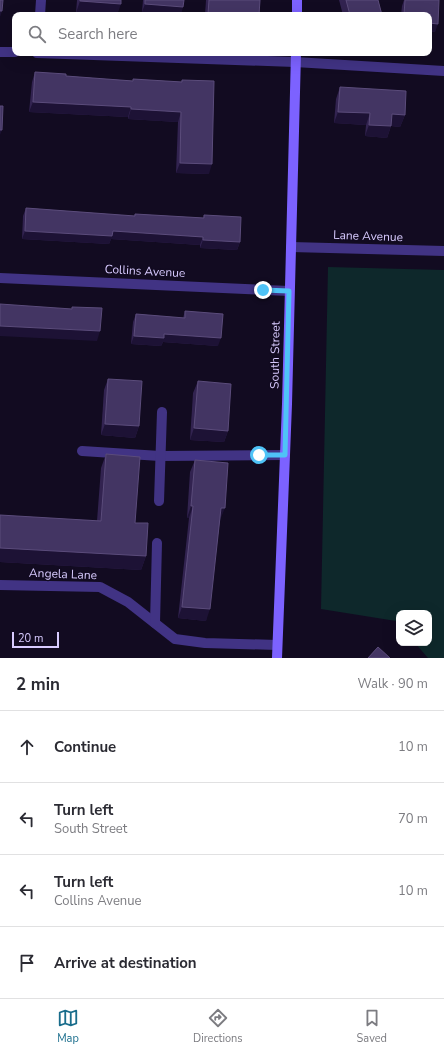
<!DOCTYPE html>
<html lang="en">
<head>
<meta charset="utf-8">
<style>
	body { margin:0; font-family:"Nunito Sans",sans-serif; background:#f2f2f3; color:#2b2b33 }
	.controls { position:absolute; right:12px; bottom:12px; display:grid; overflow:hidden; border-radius:8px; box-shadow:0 4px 16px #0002 }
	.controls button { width:36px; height:36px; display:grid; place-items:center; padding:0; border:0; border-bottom:1px solid #e1e1e2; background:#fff; color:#2b2b33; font:20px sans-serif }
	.scale { position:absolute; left:12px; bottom:10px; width:47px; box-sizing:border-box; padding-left:4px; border:2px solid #d8cbff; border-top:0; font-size:11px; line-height:14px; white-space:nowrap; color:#d8cbff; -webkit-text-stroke:3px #120b21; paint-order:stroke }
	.stop { position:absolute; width:12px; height:12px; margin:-9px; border:3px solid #4fc3f7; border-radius:50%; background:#fff }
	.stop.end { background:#4fc3f7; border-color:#fff; box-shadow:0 1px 4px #0008 }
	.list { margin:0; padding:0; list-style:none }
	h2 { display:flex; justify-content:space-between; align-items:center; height:52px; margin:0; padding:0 16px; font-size:17px }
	h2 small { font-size:13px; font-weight:400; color:#7c7c81 }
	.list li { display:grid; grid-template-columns:26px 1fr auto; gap:12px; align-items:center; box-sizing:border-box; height:72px; padding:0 16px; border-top:1px solid #e1e1e2 }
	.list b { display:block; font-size:15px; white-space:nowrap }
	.list p { margin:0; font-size:13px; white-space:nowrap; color:#7c7c81 }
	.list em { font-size:13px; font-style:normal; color:#7c7c81 }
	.icon { flex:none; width:22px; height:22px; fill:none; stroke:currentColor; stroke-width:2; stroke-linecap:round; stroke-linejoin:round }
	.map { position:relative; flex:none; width:444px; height:658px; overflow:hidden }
	.search { position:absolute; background:#fff; box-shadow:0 4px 16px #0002; left:12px; right:12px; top:12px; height:44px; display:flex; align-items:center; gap:10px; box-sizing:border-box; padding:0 14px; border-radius:8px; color:#7c7c81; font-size:15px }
	.sheet { height:340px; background:#fff }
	nav { display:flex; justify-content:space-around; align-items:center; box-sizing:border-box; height:56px; border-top:1px solid #e1e1e2; background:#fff; font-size:11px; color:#7c7c81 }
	nav a { display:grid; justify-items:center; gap:2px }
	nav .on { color:#186c8b }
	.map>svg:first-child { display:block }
	.green { fill:#0e282b }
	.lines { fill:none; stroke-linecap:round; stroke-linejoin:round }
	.street { stroke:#413384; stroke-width:10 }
	.secondary { stroke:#7c62ff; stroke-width:10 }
	.wall { fill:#322350 }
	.shaded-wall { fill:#1d1235 }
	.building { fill:#433563; stroke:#5b4c7b }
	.route { stroke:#4fc3f7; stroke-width:5 }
	.labels { text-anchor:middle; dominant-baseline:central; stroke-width:3; stroke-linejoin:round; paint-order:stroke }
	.street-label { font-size:12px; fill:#d8cbff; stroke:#120b21 }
</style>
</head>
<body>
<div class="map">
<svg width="444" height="658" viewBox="0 0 444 658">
	<rect width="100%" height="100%" fill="#120b21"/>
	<path class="green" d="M328,267l116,3v388h-16l-13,-15h14v-30h-30v11l-3,-3 -75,-12z"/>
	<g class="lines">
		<g class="street">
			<path d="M40,15l1,-15"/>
			<path d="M0,52h15"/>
			<path d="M37,53l258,9 149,9"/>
			<path d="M291,247l153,4"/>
			<path d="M0,278l289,13"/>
			<path d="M82,451l78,5 125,-1"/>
			<path d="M159,501l3,-89"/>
			<path d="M0,585l100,2 28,15 47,37 30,4 72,2"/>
			<path d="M155,623l2,-80"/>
		</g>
		<g class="secondary">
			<path d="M297,15v-15"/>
			<path d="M277,658l10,-254 9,-351"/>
		</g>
	</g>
	<g class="wall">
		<path d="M77,0h44l-4,15h-11l-30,-2z"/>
		<path d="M143,0h41l-42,12z"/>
		<path d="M206,0h54l-1,15h-54z"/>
		<path d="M339,0h39l4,15h-39z"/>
		<path d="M404,0h35l-4,32 -6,-1v-16h-28l1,-9z"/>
		<path d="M35,72l31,4 67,5v-2l48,3 1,-2 27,94 -33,-1 2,-51 -50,-3v-2l-99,-5 3,-30z"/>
		<path d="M340,87l65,28 -5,12 -9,-1 -4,12 -22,-2 1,-11 -32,-2 2,-24z"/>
		<path d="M26,208l108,8 1,-2 68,4 1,-3 36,27 -3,8 -37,-2v-3l-89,-6 -2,5 -87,-5 1,-23z"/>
		<path d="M185,311l33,35 -55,-4 -2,4 -30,-2 2,-22 3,-8 47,4z"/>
		<path d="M108,379l31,47 -4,12 -34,-3 3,-45z"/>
		<path d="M198,381l30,50 -4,11 -34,-2 3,-47z"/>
		<path d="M106,454l29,69 11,33 -5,14 -141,-8v-47l97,6 4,-53z"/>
		<path d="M195,460l25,60 -14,101 -28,-3 11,-100h-2l3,-46z"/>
	</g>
	<g class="shaded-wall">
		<path d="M80,1l41,3 -4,11h-11l-30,-2z"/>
		<path d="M145,4l38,3 -2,8 -39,-3z"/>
		<path d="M0,11h2l-2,6z"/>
		<path d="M429,23l9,1 -3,8 -6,-1z"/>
		<path d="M33,102l98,5 -3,10 -99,-5z"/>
		<path d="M131,109l50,3 -3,10 -50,-3z"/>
		<path d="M338,112l32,1 -4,12 -32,-2z"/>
		<path d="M392,114l13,1 -5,12 -9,-1 -4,12 -22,-2 4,-11z"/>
		<path d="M0,130h2l-2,5z"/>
		<path d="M180,163l32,1 -3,10 -33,-1z"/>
		<path d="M25,231h88l90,6 -3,8 -89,-6 -2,5 -87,-5z"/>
		<path d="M203,240l37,2 -3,8 -37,-2z"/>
		<path d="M0,326l100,5 -3,10 -97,-5z"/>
		<path d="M164,334l57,4 -3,8 -55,-4 -2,4 -30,-2 3,-8z"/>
		<path d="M105,424l34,2 -4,12 -34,-3z"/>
		<path d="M194,428l34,3 -4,11 -34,-2z"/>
		<path d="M191,506h2l-4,12h-2z"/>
		<path d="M221,508h4l-5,12h-3z"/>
		<path d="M0,548l146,8 -5,14 -141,-8z"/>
		<path d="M182,607l28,2 -4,12 -28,-3z"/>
	</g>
	<g class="building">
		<path d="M0,0h3l-1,11h-2z"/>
		<path d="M80,0h41v4l-41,-3z"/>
		<path d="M145,0h39l-1,7 -38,-3z"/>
		<path d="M209,0h51l-1,15h-43l-8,-1z"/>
		<path d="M346,0h32l4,15h-32z"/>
		<path d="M405,0h34l-1,24 -9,-1v-8h-25z"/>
		<path d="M35,72l31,2v2l67,5v-2l49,3v-2l32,1 -2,83 -32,-1 1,-51 -50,-3v-2l-98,-5z"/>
		<path d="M340,87l66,4 -1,24 -13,-1 -1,12 -22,-1 1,-12 -32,-1z"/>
		<path d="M0,106h3l-1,24h-2z"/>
		<path d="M26,208l109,8v-2l69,4v-3l37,2 -1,25 -37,-2v-3l-90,-6 -1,5 -87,-5z"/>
		<path d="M0,304l72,5v-2l30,1 -2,23 -100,-5z"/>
		<path d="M185,311l38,3 -2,24 -57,-4v4l-30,-2 2,-22 49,4z"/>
		<path d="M108,379l34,2 -3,45 -34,-2z"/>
		<path d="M198,381l33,3 -3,47 -34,-3z"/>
		<path d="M106,454l34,3 -5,66h13l-2,33 -146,-8v-33l101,6z"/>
		<path d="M195,460l33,3 -3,45h-4l-11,101 -28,-2 11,-101h-2z"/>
		<path d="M378,647l12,11h-22z"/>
	</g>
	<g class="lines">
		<path class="route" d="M259,455h26l4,-164 -26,-1"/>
	</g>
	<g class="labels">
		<g class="street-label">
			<text transform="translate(368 236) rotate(2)">Lane Avenue</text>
			<text transform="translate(145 271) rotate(3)">Collins Avenue</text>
			<text transform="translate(275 355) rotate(-89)">South Street</text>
			<text transform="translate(63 574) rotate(2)">Angela Lane</text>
		</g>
	</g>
</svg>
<div class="controls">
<button><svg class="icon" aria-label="layers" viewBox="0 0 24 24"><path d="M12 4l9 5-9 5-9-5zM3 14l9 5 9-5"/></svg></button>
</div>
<div class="scale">20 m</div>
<div class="stop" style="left:259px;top:455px"></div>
<div class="stop end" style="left:263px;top:290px"></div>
<div class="search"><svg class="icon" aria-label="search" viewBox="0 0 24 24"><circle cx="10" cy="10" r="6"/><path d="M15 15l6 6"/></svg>Search here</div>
</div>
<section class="sheet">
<h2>2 min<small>Walk · 90 m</small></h2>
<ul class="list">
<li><svg class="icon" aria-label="ahead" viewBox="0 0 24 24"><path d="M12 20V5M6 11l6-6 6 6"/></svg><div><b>Continue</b></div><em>10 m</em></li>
<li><svg class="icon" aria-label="left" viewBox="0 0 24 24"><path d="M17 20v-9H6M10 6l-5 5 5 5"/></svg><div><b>Turn left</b><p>South Street</p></div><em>70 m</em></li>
<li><svg class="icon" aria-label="left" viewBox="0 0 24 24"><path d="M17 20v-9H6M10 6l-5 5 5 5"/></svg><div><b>Turn left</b><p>Collins Avenue</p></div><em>10 m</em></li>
<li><svg class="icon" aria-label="arrive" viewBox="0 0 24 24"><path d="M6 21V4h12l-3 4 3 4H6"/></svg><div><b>Arrive at destination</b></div></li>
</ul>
</section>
<nav>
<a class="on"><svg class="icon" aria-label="map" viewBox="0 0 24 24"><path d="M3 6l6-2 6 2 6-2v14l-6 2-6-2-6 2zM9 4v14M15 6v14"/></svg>Map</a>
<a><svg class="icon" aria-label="directions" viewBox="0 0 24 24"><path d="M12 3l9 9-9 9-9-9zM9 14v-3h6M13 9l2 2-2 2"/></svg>Directions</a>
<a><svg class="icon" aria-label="saved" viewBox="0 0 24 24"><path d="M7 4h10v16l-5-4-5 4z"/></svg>Saved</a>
</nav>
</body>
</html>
